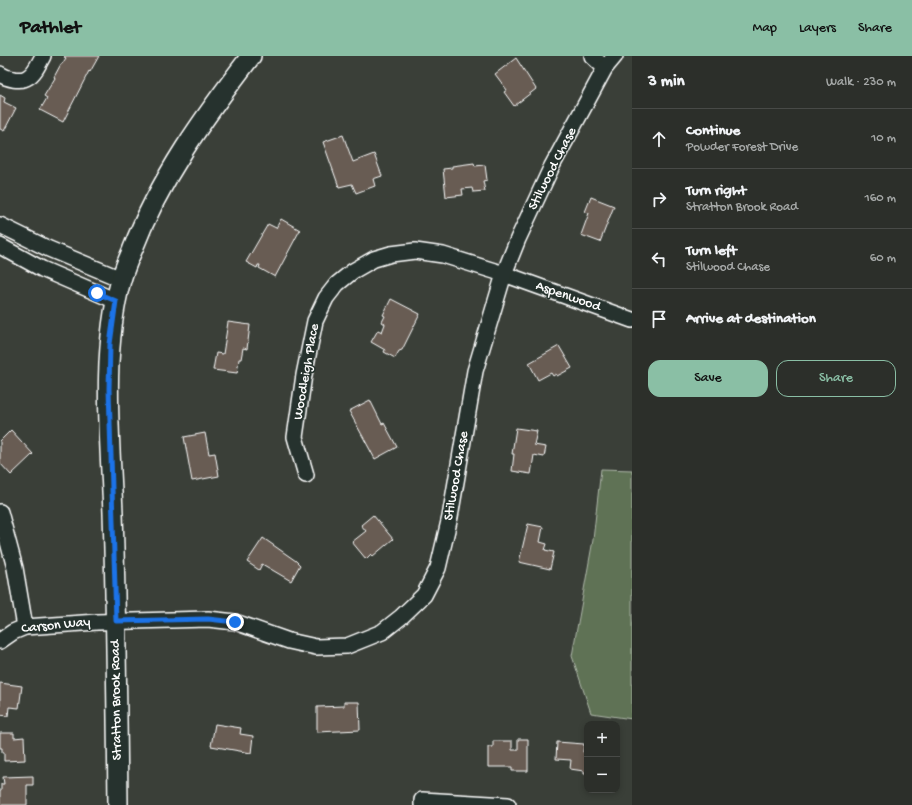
<!DOCTYPE html>
<html lang="en">
<head>
<meta charset="utf-8">
<style>
	body { margin:0; font-family:"Gochi Hand",sans-serif; background:#343732; color:#f1f3f6 }
	.controls { position:absolute; right:12px; bottom:12px; display:grid; overflow:hidden; border-radius:8px; box-shadow:0 2px 6px #0003 }
	.controls button { width:36px; height:36px; display:grid; place-items:center; padding:0; border:0; border-bottom:1px solid #484a47; background:#2c2f2a; color:#f1f3f6; font:20px sans-serif }
	.stop { position:absolute; width:12px; height:12px; margin:-9px; border:3px solid #1a73e8; border-radius:50%; background:#fff }
	.stop.end { background:#1a73e8; border-color:#fff; box-shadow:0 1px 4px #0008 }
	.list { margin:0; padding:0; list-style:none }
	h2 { display:flex; justify-content:space-between; align-items:center; height:52px; margin:0; padding:0 16px; font-size:17px }
	h2 small { font-size:13px; font-weight:400; color:#a6a9a8 }
	.list li { display:grid; grid-template-columns:26px 1fr auto; gap:12px; align-items:center; box-sizing:border-box; height:60px; padding:0 16px; border-top:1px solid #484a47 }
	.list b { display:block; font-size:15px; white-space:nowrap }
	.list p { margin:0; font-size:13px; white-space:nowrap; color:#a6a9a8 }
	.list em { font-size:13px; font-style:normal; color:#a6a9a8 }
	.actions { display:flex; gap:8px; padding:12px 16px }
	.actions a { flex:1; padding:9px 0; border:1px solid #8abfa5; border-radius:12px; text-align:center; font-size:14px; color:#8abfa5 }
	.actions .main { background:#8abfa5; color:#111 }
	.icon { flex:none; width:22px; height:22px; fill:none; stroke:currentColor; stroke-width:2; stroke-linecap:round; stroke-linejoin:round }
	.map { position:relative; flex:none; width:632px; height:749px; overflow:hidden }
	header { display:flex; align-items:center; gap:24px; box-sizing:border-box; height:56px; padding:0 20px; background:#8abfa5; color:#111 }
	header strong { font-size:19px }
	nav { display:flex; gap:22px; margin-inline-start:auto; font-size:14px }
	main { display:flex }
	aside { flex:1; background:#2c2f2a }
	.map>svg:first-child { display:block }
	.green { fill:#5f7255; stroke:#afb8aa }
	.building { fill:#675c53; stroke:#fff }
	.lines { fill:none; stroke-linecap:round; stroke-linejoin:round }
	.minor-casing { stroke:#fff; stroke-width:18 }
	.tertiary-casing { stroke:#fff; stroke-width:22 }
	.minor { stroke:#26332d; stroke-width:15 }
	.tertiary { stroke:#26332d; stroke-width:19 }
	.route { stroke:#1a73e8; stroke-width:5 }
	.labels { text-anchor:middle; dominant-baseline:central; stroke-width:3; stroke-linejoin:round; paint-order:stroke }
	.street-label { font-size:14px; fill:#fff; stroke:#26332d }
</style>
</head>
<body>
<header>
<strong>Pathlet</strong>
<nav><a>Map</a><a>Layers</a><a>Share</a></nav>
</header>
<main>
<div class="map">
<svg width="632" height="749" viewBox="0 0 632 749">
	<rect width="100%" height="100%" fill="#3a3f38"/>
	<filter id="ink" filterUnits="userSpaceOnUse"><feTurbulence type="fractalNoise" baseFrequency=".025" numOctaves="2"/><feDisplacementMap in="SourceGraphic" scale="8" xChannelSelector="R" yChannelSelector="G"/><feConvolveMatrix kernelMatrix="1 2 1 2 8 2 1 2 1" color-interpolation-filters="sRGB"/></filter>
	<g filter="url(#ink)">
		<path class="green" d="M601,413l31,1v249l-41,-6 -19,-57 21,-116z"/>
		<g class="building">
			<path d="M65,0h34l-9,16 -1,-1 -26,51 -23,-12 7,-12 -3,-2 11,-18 -1,-1 7,-13h1l4,-6 -2,-1z"/>
			<path d="M516,2l20,31 -22,17 -10,-14 3,-2 -12,-16z"/>
			<path d="M0,39l5,3 -1,4 12,6 -12,23 -4,-2z"/>
			<path d="M343,79l10,27 21,-8 8,22 -9,3 2,7 -19,7 -4,-9 -13,3 -16,-45z"/>
			<path d="M474,107l1,3 10,-1 2,15 -4,1 2,10 -12,1 -1,-4 -10,1 1,6 -17,2 -3,-28 9,-1v-2z"/>
			<path d="M591,141l23,9 -14,36 -19,-7 8,-22 -4,-1z"/>
			<path d="M281,163l19,11 -25,47 -16,-9 1,-3h-2l-1,3 -11,-6 22,-38 8,4z"/>
			<path d="M391,243l29,15 -18,36 -3,1 -4,7 -11,-6 1,-2 -14,-8 7,-12 4,2 3,-8 -3,-2 3,-6 -2,-1z"/>
			<path d="M228,266l22,3 -3,24 -4,-1 -2,11h-2l-2,14 -24,-3 3,-17 7,1z"/>
			<path d="M559,290l13,22 -15,8 -1,-2 -3,2 -2,-3 -13,7 -9,-17z"/>
			<path d="M370,344l12,24 2,-1 13,24 -22,12 -26,-48z"/>
			<path d="M516,372l21,3 -3,14 12,2 -2,10 -10,-2 -3,19 -19,-3 2,-17h-2z"/>
			<path d="M11,374l22,24 -22,21 -11,-12v-22z"/>
			<path d="M205,377l4,21 6,-1 4,23 -27,5 -8,-44z"/>
			<path d="M373,459l20,24 -20,17 -2,-2 -5,5 -14,-17 14,-11 -5,-6z"/>
			<path d="M528,468l15,3 -3,15 7,2 -2,6 9,2 -4,17 -31,-7z"/>
			<path d="M263,482l33,23 4,4 -9,16 -29,-17 -3,6 -12,-8z"/>
			<path d="M0,627l22,3 -3,22 -10,-1 -1,9 -8,-1z"/>
			<path d="M344,646h15l1,28 -43,2v-25l27,-1z"/>
			<path d="M215,668l26,4 -1,6 13,2 -2,17 -40,-7z"/>
			<path d="M0,677h14v5l10,-1 1,23 -21,1v-9h-2v-4h-2z"/>
			<path d="M518,683h10v32h-16v-4h-24v-20h5v-6h19v9h6z"/>
			<path d="M557,686l27,2 -1,8 4,1v21h-3v-3l-14,-2 1,-9 -15,-1z"/>
			<path d="M33,720v9h-6v20h-27v-14h1v-7h3l-1,-7z"/>
		</g>
		<g class="lines">
			<g class="minor-casing">
				<g id="minor">
					<path d="M592,0l13,12"/>
					<path d="M0,18c7,5 21,8 28,3 7,-4 11,-14 15,-21"/>
					<path d="M0,169l49,24 72,30"/>
					<path d="M0,190l42,23 74,32"/>
					<path d="M306,419l-11,-38 9,-62 11,-54 11,-23 11,-14 16,-13 21,-12 17,-5 24,-3 28,4 61,19 128,46"/>
					<path d="M0,456l15,56 10,59"/>
					<path d="M0,585l13,-9 12,-5 72,-5 111,-3 27,3 54,19 27,6 31,-1 35,-14 19,-15 23,-22 14,-27 12,-51 25,-146 29,-97 14,-35 34,-73 53,-98 10,-12"/>
					<path d="M422,749v-5l86,5"/>
				</g>
			</g>
			<g class="tertiary-casing">
				<path id="tertiary" d="M118,749c-1,-98 -2,-195 -5,-292 -3,-76 -12,-160 8,-233 3,-10 7,-20 11,-29 28,-73 72,-134 119,-195"/>
			</g>
			<use href="#minor" class="minor"/>
			<use href="#tertiary" class="tertiary"/>
		</g>
	</g>
	<g class="lines" filter="url(#ink)">
		<path class="route" d="M97,237l19,8 -6,43 -1,45 7,232 92,-2 27,3"/>
	</g>
	<g class="labels">
		<g class="street-label">
			<text transform="translate(553 113) rotate(-63)">Stilwood Chase</text>
			<text transform="translate(568 241) rotate(19)">Aspenwood</text>
			<text transform="translate(307 316) rotate(-80)">Woodleigh Place</text>
			<text transform="translate(457 420) rotate(-80)">Stilwood Chase</text>
			<text transform="translate(56 570) rotate(-6)">Carson Way</text>
			<text transform="translate(117 644) rotate(-91)">Stratton Brook Road</text>
		</g>
	</g>
</svg>
<div class="controls">
<button>+</button>
<button>−</button>
</div>
<div class="stop" style="left:97px;top:237px"></div>
<div class="stop end" style="left:235px;top:566px"></div>
</div>
<aside>
<h2>3 min<small>Walk · 230 m</small></h2>
<ul class="list">
<li><svg class="icon" aria-label="ahead" viewBox="0 0 24 24"><path d="M12 20V5M6 11l6-6 6 6"/></svg><div><b>Continue</b><p>Powder Forest Drive</p></div><em>10 m</em></li>
<li><svg class="icon" aria-label="right" viewBox="0 0 24 24"><path d="M7 20v-9h11M14 6l5 5-5 5"/></svg><div><b>Turn right</b><p>Stratton Brook Road</p></div><em>160 m</em></li>
<li><svg class="icon" aria-label="left" viewBox="0 0 24 24"><path d="M17 20v-9H6M10 6l-5 5 5 5"/></svg><div><b>Turn left</b><p>Stilwood Chase</p></div><em>60 m</em></li>
<li><svg class="icon" aria-label="arrive" viewBox="0 0 24 24"><path d="M6 21V4h12l-3 4 3 4H6"/></svg><div><b>Arrive at destination</b></div></li>
</ul>
<div class="actions"><a class="main">Save</a><a>Share</a></div>
</aside>
</main>
</body>
</html>
